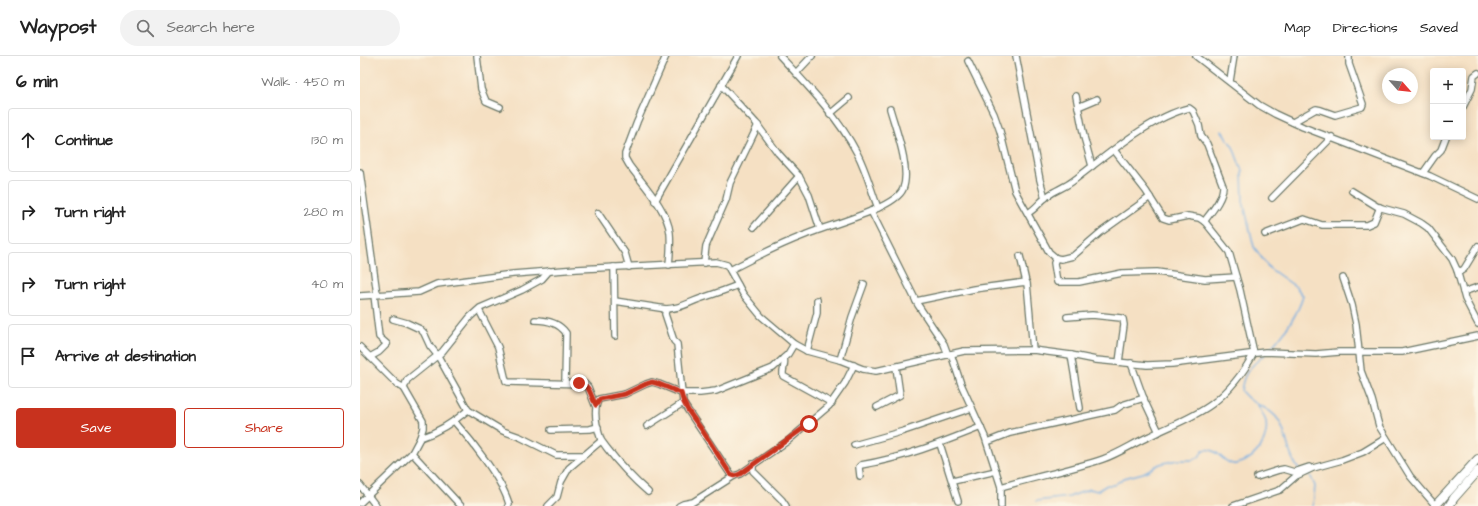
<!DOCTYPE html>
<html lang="en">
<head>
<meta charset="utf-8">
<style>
	body { margin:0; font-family:"Architects Daughter",sans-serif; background:#f2f2f2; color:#222 }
	.controls { position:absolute; right:12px; top:12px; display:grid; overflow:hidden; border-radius:4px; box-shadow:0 2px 10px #0003 }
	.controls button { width:36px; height:36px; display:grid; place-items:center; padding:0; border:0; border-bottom:1px solid #e0e0e0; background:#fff; color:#222; font:20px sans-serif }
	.compass { position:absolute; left:1022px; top:12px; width:36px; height:36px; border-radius:50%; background:#fff; box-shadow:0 2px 10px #0003; rotate:117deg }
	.stop { position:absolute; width:12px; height:12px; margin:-9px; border:3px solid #c8321e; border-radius:50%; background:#fff }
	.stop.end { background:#c8321e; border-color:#fff; box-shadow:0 1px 4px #0008 }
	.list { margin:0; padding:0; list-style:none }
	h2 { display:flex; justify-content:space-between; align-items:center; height:52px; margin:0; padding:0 16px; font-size:17px }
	h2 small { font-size:13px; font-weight:400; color:#767676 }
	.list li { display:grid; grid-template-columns:26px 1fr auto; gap:12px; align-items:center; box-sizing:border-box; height:64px; margin:0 8px 8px; padding:0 8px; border:1px solid #e0e0e0; border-radius:4px }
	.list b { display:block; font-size:15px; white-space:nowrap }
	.list em { font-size:13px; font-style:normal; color:#767676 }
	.actions { display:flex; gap:8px; padding:12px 16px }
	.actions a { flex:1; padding:9px 0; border:1px solid #c8321e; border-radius:4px; text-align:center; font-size:14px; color:#c8321e }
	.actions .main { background:#c8321e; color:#fff }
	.icon { flex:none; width:22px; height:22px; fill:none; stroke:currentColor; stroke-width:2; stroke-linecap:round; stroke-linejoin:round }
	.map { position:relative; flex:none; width:1118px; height:450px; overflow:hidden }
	header { display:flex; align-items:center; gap:24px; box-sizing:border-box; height:56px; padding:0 20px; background:#fff; border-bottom:1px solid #e0e0e0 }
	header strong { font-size:19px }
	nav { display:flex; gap:22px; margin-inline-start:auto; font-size:14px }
	.search { width:280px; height:36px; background:#f2f2f2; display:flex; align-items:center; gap:10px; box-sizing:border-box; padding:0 14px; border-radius:22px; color:#767676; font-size:15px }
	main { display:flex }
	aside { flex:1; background:#fff }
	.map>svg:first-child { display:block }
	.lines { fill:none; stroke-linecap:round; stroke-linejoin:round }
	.stream { stroke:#6faae0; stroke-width:1.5 }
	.minor-casing { stroke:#6a7666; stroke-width:8 }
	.highway-casing { stroke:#6a7666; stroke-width:10 }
	.minor { stroke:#fff; stroke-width:5.5 }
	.highway { stroke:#fff; stroke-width:8 }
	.route { stroke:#c8321e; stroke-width:5 }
</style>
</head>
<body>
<header>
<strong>Waypost</strong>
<div class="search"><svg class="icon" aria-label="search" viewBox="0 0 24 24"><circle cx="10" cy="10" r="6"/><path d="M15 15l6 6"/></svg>Search here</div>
<nav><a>Map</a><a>Directions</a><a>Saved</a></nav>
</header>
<main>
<aside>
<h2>6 min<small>Walk · 450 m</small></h2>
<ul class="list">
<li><svg class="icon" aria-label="ahead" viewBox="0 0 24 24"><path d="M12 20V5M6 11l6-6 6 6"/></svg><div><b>Continue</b></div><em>130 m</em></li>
<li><svg class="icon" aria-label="right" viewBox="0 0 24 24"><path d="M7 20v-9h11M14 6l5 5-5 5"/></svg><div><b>Turn right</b></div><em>280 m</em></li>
<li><svg class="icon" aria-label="right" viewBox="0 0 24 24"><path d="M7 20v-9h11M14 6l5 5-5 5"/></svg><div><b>Turn right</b></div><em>40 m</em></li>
<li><svg class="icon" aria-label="arrive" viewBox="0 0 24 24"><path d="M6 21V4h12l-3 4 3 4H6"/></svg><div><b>Arrive at destination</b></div></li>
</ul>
<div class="actions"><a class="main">Save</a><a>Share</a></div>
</aside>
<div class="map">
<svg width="1118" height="450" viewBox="0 0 1118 450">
	<rect width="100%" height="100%" fill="#fcf5e5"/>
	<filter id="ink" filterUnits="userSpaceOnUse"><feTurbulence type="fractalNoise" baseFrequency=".025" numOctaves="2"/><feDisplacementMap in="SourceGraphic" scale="8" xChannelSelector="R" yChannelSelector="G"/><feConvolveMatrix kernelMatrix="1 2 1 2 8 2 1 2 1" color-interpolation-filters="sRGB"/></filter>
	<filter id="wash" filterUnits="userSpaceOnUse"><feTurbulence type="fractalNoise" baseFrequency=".012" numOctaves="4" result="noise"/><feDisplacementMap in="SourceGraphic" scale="16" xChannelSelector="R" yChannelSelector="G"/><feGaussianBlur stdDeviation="0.9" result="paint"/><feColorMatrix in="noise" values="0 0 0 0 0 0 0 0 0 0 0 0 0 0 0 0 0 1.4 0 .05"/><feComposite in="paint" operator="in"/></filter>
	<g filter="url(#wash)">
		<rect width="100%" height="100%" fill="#f5e0c3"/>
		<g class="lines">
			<g class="stream">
				<path d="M862,75l11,16 9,24 1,30 11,46 15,21 27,19 7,9c-6,21 -20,39 -35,55"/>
				<path d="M905,298c-14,13 -21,16 -24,37 3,3 5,6 8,8 11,8 23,10 30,22 9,15 8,34 20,48"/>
				<path d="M947,418l3,1 5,11 -2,20"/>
				<path d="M676,445l33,-4 21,-8 7,2 10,-6h7l10,-7 19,-5 17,-9 17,-4h15l7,-3 4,-7c15,-3 17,11 30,14 3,1 5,-1 9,-2 15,-5 27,-23 24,-40 -1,-5 -6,-12 -8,-17"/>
			</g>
		</g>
	</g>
	<g filter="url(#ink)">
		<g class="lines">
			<g class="minor-casing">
				<g id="minor">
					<path d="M117,0l4,33 5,12 14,6"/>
					<path d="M306,0l-29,66 -12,32v4l4,7c13,18 39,45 41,68 1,11 0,21 -1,32"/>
					<path d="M420,0c27,29 59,62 77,97 9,17 14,37 21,55"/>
					<path d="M656,0l24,124 5,18"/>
					<path d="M836,0l63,49 16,9 28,13 127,49 48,23"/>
					<path d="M608,5l26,53 6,17 15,60 34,61 7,6 5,1 12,-3 28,-24 49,-35"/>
					<path d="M436,17l16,-17"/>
					<path d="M870,25l4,-25"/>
					<path d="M361,29l35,38 22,30 21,23 10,19 11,34"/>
					<path d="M716,40l8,41 8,29"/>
					<path d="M718,51l19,-8"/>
					<path d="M1103,51l9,-18 2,-13 4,-3"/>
					<path d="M470,58l19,-16"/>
					<path d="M933,66l23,-13 5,1 14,5 27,-8 1,-3 -14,-40v-8"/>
					<path d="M0,116l17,122"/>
					<path d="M1063,117l12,-17 6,-6 5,-13"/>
					<path d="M992,135l26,16 26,7 17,9 7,5 24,31 5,11 8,29 13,25"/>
					<path d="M912,142l60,-61"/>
					<path d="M295,145l83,-145"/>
					<path d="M511,155l47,94 26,39 4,11"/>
					<path d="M238,157l27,40 4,14"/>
					<path d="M668,157c8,-4 13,-13 21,-18 7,-5 16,-8 24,-14 32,-24 77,-64 116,-73l4,3 6,14 2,11 6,8 16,42c0,12 -10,24 -17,33l-1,3"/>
					<path d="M394,171l45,-51"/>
					<path d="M905,178l39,-15 18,6h45l7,-3 6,-15"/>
					<path d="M660,200l6,26"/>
					<path d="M696,202l-2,5 3,19h22l43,-9 35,-1 48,7 31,-2"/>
					<path d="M344,207l2,-17 20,-46 4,-17 28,-58"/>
					<path d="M254,211l1,69"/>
					<path d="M370,214c25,-13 49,-25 75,-35 20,-9 90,-26 98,-46 8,-20 -7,-59 -13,-80"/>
					<path d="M1097,214l4,1 3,-2 14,-23"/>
					<path d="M983,222l9,27 4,19 5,47 11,29 7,26 31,50 25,29"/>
					<path d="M1103,236l15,-5"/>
					<path d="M0,240l59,-4 18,-8 76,-10 64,-5 139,-7 11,3 16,29 18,22 33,28 13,7 33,9 23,9 13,2 88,-20 69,-1 38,5 25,5 51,5 25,-1 93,-12 51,2 23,-2h63l76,-16"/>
					<path d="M255,245l51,8c17,-1 21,-6 36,-11 12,-4 24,-8 36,-13"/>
					<path d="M556,245l58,-12 52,-7 1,1 6,67"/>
					<path d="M306,253l-1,5 9,27 3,3 6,59 48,72 3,1 6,-2 49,-34 40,-34 16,-23 9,-18"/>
					<path d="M119,254l19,37 8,34 2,1 77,2 3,3 7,18"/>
					<path d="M707,261l25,-2 29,3 2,1 1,6 -5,37"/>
					<path d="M33,263l14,4 13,6 4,4 6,13 8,10 30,54 35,21 17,6 36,18h27"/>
					<path d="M175,264c12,0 24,3 31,13l-1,50"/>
					<path d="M0,291l37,37 7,4"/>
					<path d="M447,295l10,-38v-13"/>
					<path d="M591,298l10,30 24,53 16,50v19"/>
					<path d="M711,299l9,53"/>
					<path d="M10,301l9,-5 8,-8 -8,-7 -5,-42"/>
					<path d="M424,302c2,7 -2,11 -1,18l49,27"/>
					<path d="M480,304l12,-43 12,-33"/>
					<path d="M771,307l14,39 14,30"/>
					<path d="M517,351l23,-12 -4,-28"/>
					<path d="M94,365c17,19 48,58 55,83l-1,2"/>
					<path d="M287,370l36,-23"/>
					<path d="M191,374l39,-1 8,-2"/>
					<path d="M60,382c18,-6 34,-16 48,-28"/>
					<path d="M627,386l23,-9 105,-23 7,-5 22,-7"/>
					<path d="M580,388l18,57"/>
					<path d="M494,389l50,-14 68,-23"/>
					<path d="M52,397l49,53"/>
					<path d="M393,408v7l29,29 4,6"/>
					<path d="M500,420l-1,-9 2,-2c42,-7 80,-22 120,-38"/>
					<path d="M897,421l22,-7 5,-1 10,3 15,-5"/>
					<path d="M593,425l43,-10"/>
					<path d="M0,429l16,21"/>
					<path d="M641,431c34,-10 69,-17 102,-28 17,-6 31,-16 47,-23 20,-10 43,-18 62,-32 17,-13 32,-32 42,-51l-14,-63 -11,-38 -24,-30 -6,-4 -11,-2 -19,4 -6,-2 -17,-27 -32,-41"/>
					<path d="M288,436c-15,-13 -29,-28 -42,-45 -1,-2 -4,-5 -5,-7 -4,-12 -9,-30 -2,-41l26,-5 21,-10 6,-2 7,2 22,9h19l16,-2 57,-23 15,-14 6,-10"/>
					<path d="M0,447l52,-50 8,-15 3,-10v-7l-19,-33 3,-8 35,-28 28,-35 10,-9 42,-18 20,-11 7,-8"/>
					<path d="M188,450l9,-9 4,-15 8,-14 32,-27"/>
					<path d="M319,450l4,-2 10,-2 41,-26"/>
					<path d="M873,450l47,-16 16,-14 17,-8 29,-8 21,-8 23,-14"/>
				</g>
			</g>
			<g class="highway-casing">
				<g id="highway">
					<path d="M1075,450l43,-47"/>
					<path d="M1089,450l5,-8 24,-27"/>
				</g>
			</g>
			<use href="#minor" class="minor"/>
			<use href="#highway" class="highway"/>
		</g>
	</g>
	<g class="lines" filter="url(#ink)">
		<path class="route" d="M219,327c12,2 11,13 17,22l4,-6 25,-5 21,-10 6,-2 7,2 22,9c3,16 14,26 23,40 9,14 18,28 27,42l3,1 6,-2 69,-50"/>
	</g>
</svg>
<div class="controls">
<button>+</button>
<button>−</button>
</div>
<svg class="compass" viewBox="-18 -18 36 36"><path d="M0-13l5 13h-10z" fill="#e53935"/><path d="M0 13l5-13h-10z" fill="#767676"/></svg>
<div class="stop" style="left:449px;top:368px"></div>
<div class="stop end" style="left:219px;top:327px"></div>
</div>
</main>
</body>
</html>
